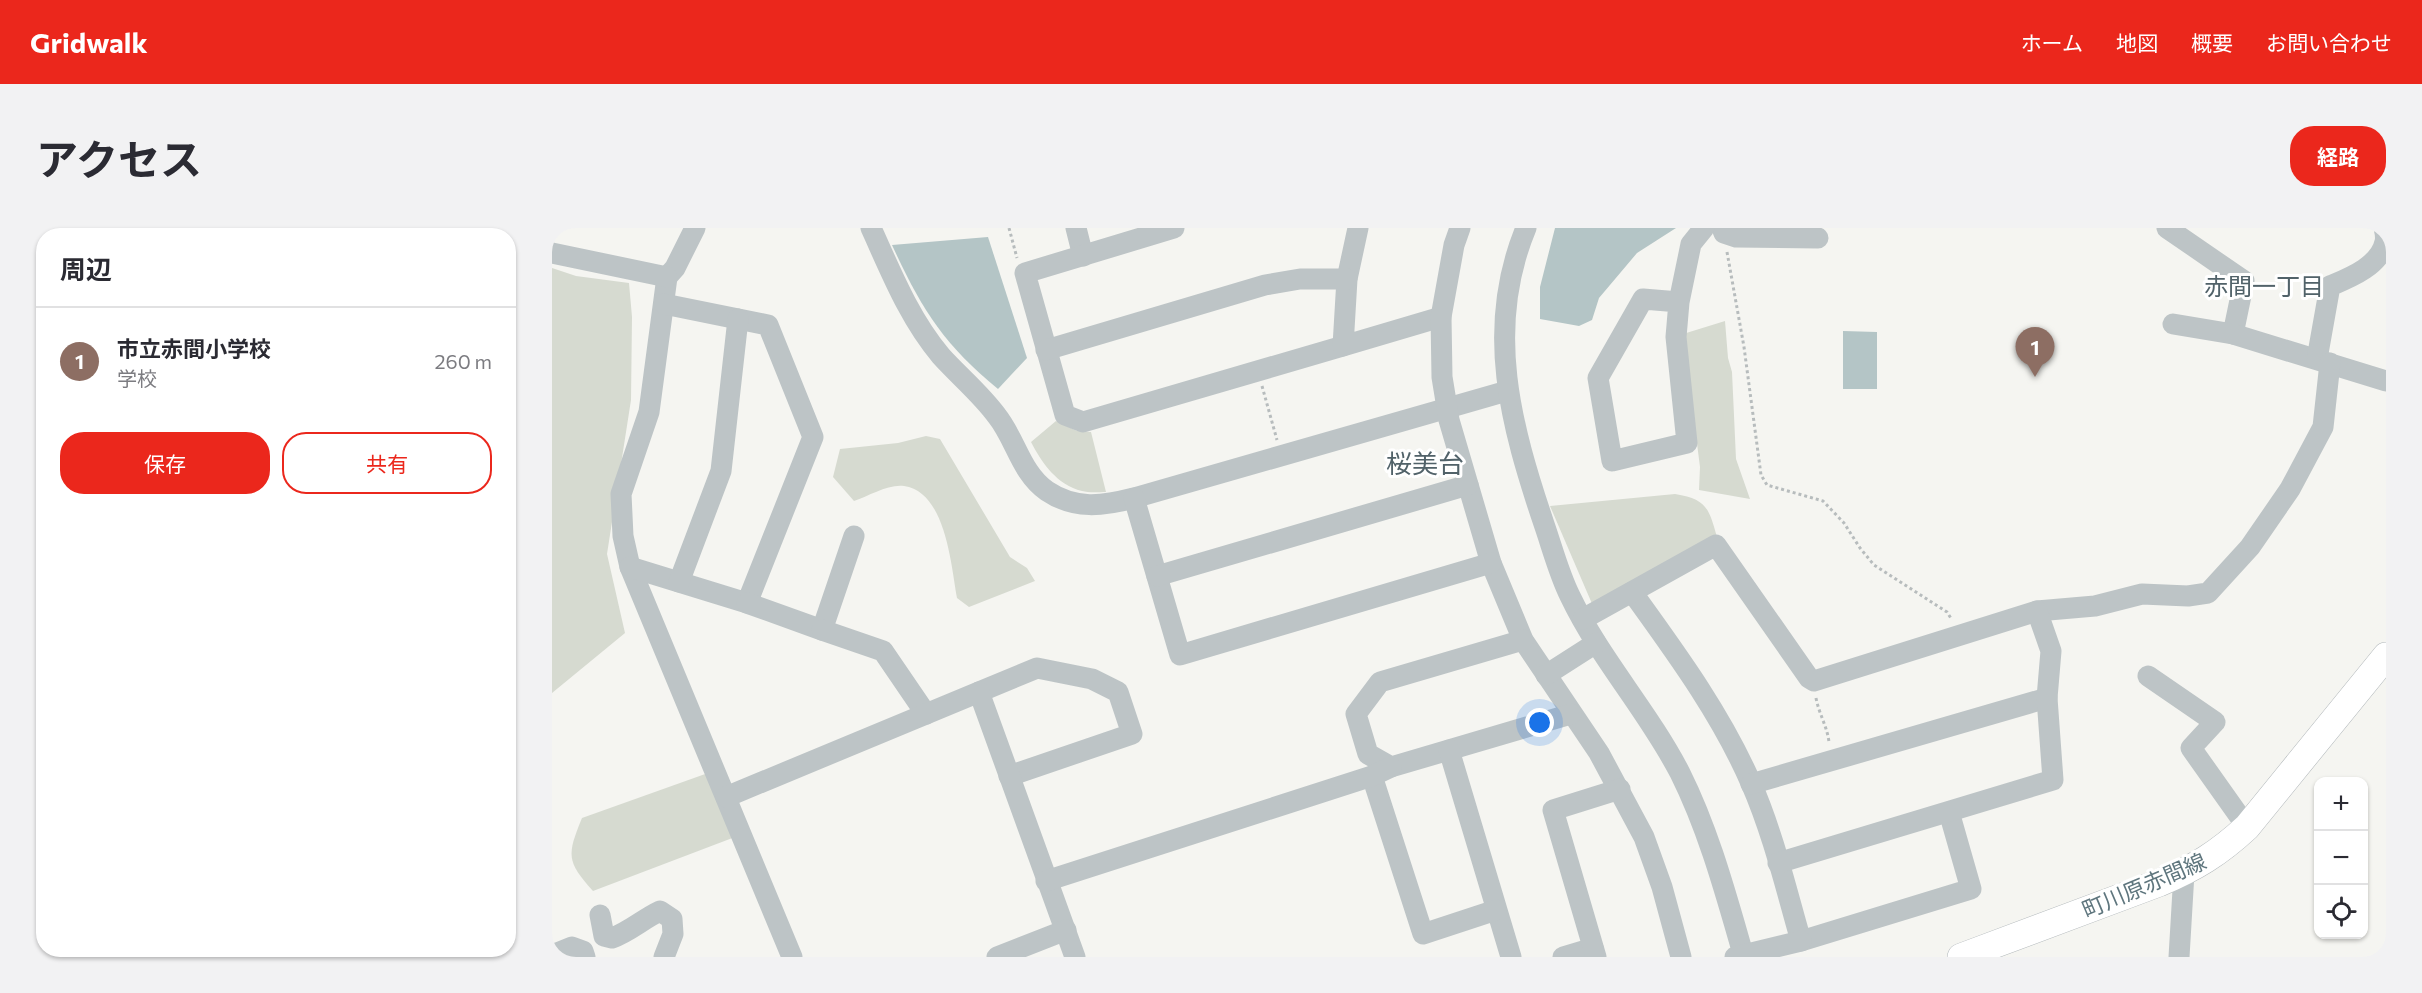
<!DOCTYPE html>
<html lang="ja">
<head>
<meta charset="utf-8">
<style>
	body { margin:0; font-family:Commissioner,"Noto Sans JP",sans-serif; background:#f2f2f3; color:#2b2b33 }
	.controls { position:absolute; right:18px; bottom:18px; display:grid; overflow:hidden; border-radius:12px; box-shadow:0 2px 4px #0004 }
	.controls button { width:54px; height:54px; display:grid; place-items:center; padding:0; border:0; border-bottom:2px solid #e1e1e2; background:#fff; color:#2b2b33; font:30px sans-serif }
	.you { position:absolute; left:988px; top:495px; width:21px; height:21px; margin:-15px; border:4px solid #fff; border-radius:50%; background:#1a73e8; box-shadow:0 0 0 9px #1a73e833 }
	.badge { display:grid; place-items:center; width:39px; height:39px; border-radius:50%; background:#eb271c; color:#fff; font-size:20px; font-weight:700 }
	.pin { position:absolute; translate:-50% -50px; filter:drop-shadow(0 2px 3px #0008) }
	.pin::after { content:''; position:absolute; top:32px; width:21px; height:18px; background:inherit; clip-path:polygon(0 0,100% 0,50% 100%) }
	.list { margin:0; padding:0; list-style:none }
	h2 { display:flex; justify-content:space-between; align-items:center; height:78px; margin:0; padding:0 24px; font-size:26px }
	h2 small { font-size:20px; font-weight:400; color:#7c7c81 }
	.list li { display:grid; grid-template-columns:39px 1fr auto; gap:18px; align-items:center; box-sizing:border-box; height:108px; padding:0 24px; border-top:2px solid #e1e1e2 }
	.list b { display:block; font-size:22px; white-space:nowrap }
	.list p { margin:0; font-size:20px; white-space:nowrap; color:#7c7c81 }
	.list em { font-size:20px; font-style:normal; color:#7c7c81 }
	.actions { display:flex; gap:12px; padding:18px 24px }
	.actions a { flex:1; padding:14px 0; border:2px solid #eb271c; border-radius:24px; text-align:center; font-size:21px; color:#eb271c }
	.actions .main { background:#eb271c; color:#fff }
	.icon { flex:none; width:33px; height:33px; fill:none; stroke:currentColor; stroke-width:2; stroke-linecap:round; stroke-linejoin:round }
	.map { position:relative; flex:none; width:1834px; height:729px; overflow:hidden; border-radius:24px }
	header { display:flex; align-items:center; gap:36px; box-sizing:border-box; height:84px; padding:0 30px; background:#eb271c; color:#fff }
	header strong { font-size:28px }
	nav { display:flex; gap:33px; margin-inline-start:auto; font-size:21px }
	.intro { display:flex; align-items:center; justify-content:space-between; box-sizing:border-box; height:144px; padding:0 36px }
	h1 { margin:0; font-size:42px }
	.button { padding:15px 27px; border-radius:24px; background:#eb271c; color:#fff; font-size:21px; font-weight:700 }
	main { display:flex; gap:36px; padding:0 36px }
	aside { flex:1; background:#fff; border-radius:24px; box-shadow:0 2px 4px #0004 }
	.map>svg:first-child { display:block }
	.green { fill:#d6dad0 }
	.water { fill:#b4c5c6 }
	.lines { fill:none; stroke-linecap:round; stroke-linejoin:round }
	.major-casing { stroke:#b1b7ba; stroke-width:28 }
	.path { stroke:#b7bcbd; stroke-width:3; stroke-dasharray:3 3; stroke-linecap:butt }
	.minor { stroke:#bdc4c6; stroke-width:21 }
	.major { stroke:#fff; stroke-width:27 }
	.labels { text-anchor:middle; dominant-baseline:central; stroke-width:6; stroke-linejoin:round; paint-order:stroke }
	.street-label { font-size:22px; fill:#5f767e; stroke:#fff }
	.neighbourhood-label { font-size:24px; fill:#516269; stroke:#fff }
	.quarter-label { font-size:26px; fill:#516269; stroke:#fff }
</style>
</head>
<body>
<header>
<strong>Gridwalk</strong>
<nav><a>ホーム</a><a>地図</a><a>概要</a><a>お問い合わせ</a></nav>
</header>
<div class="intro"><h1>アクセス</h1><a class="button">経路</a></div>
<main>
<aside>
<h2>周辺<small></small></h2>
<ul class="list">
<li><span class="badge" style="background:#8d6e63">1</span><div><b>市立赤間小学校</b><p>学校</p></div><em>260 m</em></li>
</ul>
<div class="actions"><a class="main">保存</a><a>共有</a></div>
</aside>
<div class="map">
<svg width="1834" height="729" viewBox="0 0 1834 729">
	<rect width="100%" height="100%" fill="#f5f5f1"/>
	<g class="green">
		<path d="M0,40l24,8 53,7 3,34 -1,83 -24,154 18,79 -73,60z"/>
		<path d="M1173,93l3,37 4,14 4,87 14,40 -51,-9 1,-23 -17,-133z"/>
		<path d="M504,193l21,10 14,1 15,60c-7,0 -17,1 -24,-1 -25,-6 -40,-28 -51,-49z"/>
		<path d="M374,208l14,3 70,118 17,11 8,13 -66,26 -12,-9c-6,-33 -11,-106 -53,-112 -16,-2 -35,10 -50,15l-21,-24 7,-28 58,-6z"/>
		<path d="M1123,266c32,5 34,15 42,43l-124,69 -43,-100z"/>
		<path d="M156,545l27,64 -142,54c-27,-30 -26,-36 -11,-73z"/>
	</g>
	<g class="water">
		<path d="M1003,0h121l-39,25 -38,45 -7,22 -13,6 -39,-7v-32z"/>
		<path d="M436,9l39,121 -29,31c-55,-45 -77,-81 -106,-144z"/>
		<path d="M1291,103l34,1v57h-34z"/>
	</g>
	<g class="lines">
		<g class="major-casing">
			<path id="major" d="M1409,729l198,-74c36,-15 60,-30 88,-56l139,-171"/>
		</g>
		<g class="path">
			<path d="M457,0l8,30"/>
			<path d="M1175,24l17,95 17,128 6,10 56,16 21,22 16,25 14,17 73,47 5,8"/>
			<path d="M710,158l15,54"/>
			<path d="M1264,470c3,16 11,28 13,44"/>
		</g>
		<g class="minor">
			<path d="M143,0l-20,40 -8,9 -18,135 -28,82 2,42 7,31 162,390"/>
			<path d="M319,0c20,44 38,90 70,128 18,20 40,38 56,60 19,24 24,57 50,75 28,19 56,15 87,7l373,-107"/>
			<path d="M524,0l7,28"/>
			<path d="M622,0l-149,45 40,142 18,7 260,-76"/>
			<path d="M806,0l-11,51 -4,67 98,-29"/>
			<path d="M908,0l-6,17 -13,72 1,60 7,43 42,143 32,77 76,113 45,84 18,50 19,70"/>
			<path d="M974,0c-42,101 -15,198 18,296 8,23 15,50 26,72 30,63 78,115 110,177 29,58 46,122 64,184"/>
			<path d="M1170,0l2,5 12,4 82,1"/>
			<path d="M1615,0l77,53 -11,53"/>
			<path d="M0,25l115,24"/>
			<path d="M1127,74l-36,-3 -45,79 14,83 75,-18 -11,-106 3,-35 12,-58 13,-16"/>
			<path d="M1621,96l60,10 153,47"/>
			<path d="M494,122l219,-65 35,-6h47"/>
			<path d="M1765,131l13,-73c19,-8 50,-20 55,-44 1,-4 0,-10 -1,-14"/>
			<path d="M582,270l46,157 311,-92"/>
			<path d="M78,339l117,36 66,-166 -45,-112 -104,-21"/>
			<path d="M605,348l311,-91"/>
			<path d="M127,354l42,-111 17,-152"/>
			<path d="M1080,364c44,61 89,122 119,191 22,50 35,106 50,158l170,-52 -22,-77"/>
			<path d="M195,375l75,27 32,-94"/>
			<path d="M1031,391l133,-74 93,133 5,3 223,-70 58,-5 47,-12 46,2 20,-3 42,-46 40,-58 33,-62 7,-64"/>
			<path d="M270,402l61,21 43,63"/>
			<path d="M971,412l-143,42 -24,32 12,40 23,13 180,-53"/>
			<path d="M994,447l50,-32"/>
			<path d="M1596,448l67,46 -24,26 56,79"/>
			<path d="M427,464l58,-24 55,11 26,13 14,42 -123,42"/>
			<path d="M897,522l62,207"/>
			<path d="M820,548l51,158 73,-24"/>
			<path d="M1199,556l296,-86"/>
			<path d="M174,569l253,-105 96,265"/>
			<path d="M1226,635l275,-83 -6,-82 4,-47 -14,-40"/>
			<path d="M494,653l326,-105 19,-9"/>
			<path d="M48,687l4,21 8,2c17,-6 31,-19 48,-27l12,8 1,15 -9,23"/>
			<path d="M0,727l20,-8 11,4 2,6"/>
			<path d="M445,729l69,-27"/>
			<path d="M1011,729l30,-9"/>
			<path d="M1044,729l-43,-147 67,-21"/>
			<path d="M1183,729l66,-16"/>
			<path d="M1627,729l5,-84"/>
		</g>
		<use href="#major" class="major"/>
	</g>
	<g class="labels">
		<g class="street-label">
			<text transform="translate(1592 657) rotate(-23)">町川原赤間線</text>
		</g>
		<g class="neighbourhood-label">
			<text x="1712" y="57">赤間一丁目</text>
		</g>
		<g class="quarter-label">
			<text x="873" y="234">桜美台</text>
		</g>
	</g>
</svg>
<div class="controls">
<button>+</button>
<button>−</button>
<button><svg class="icon" aria-label="locate" viewBox="0 0 24 24"><circle cx="12" cy="12" r="6"/><path d="M12 2v4M12 18v4M2 12h4M18 12h4"/></svg></button>
</div>
<div class="you"></div>
<div class="pin badge" style="left:1483px;top:149px;background:#8d6e63">1</div>
</div>
</main>
</body>
</html>
